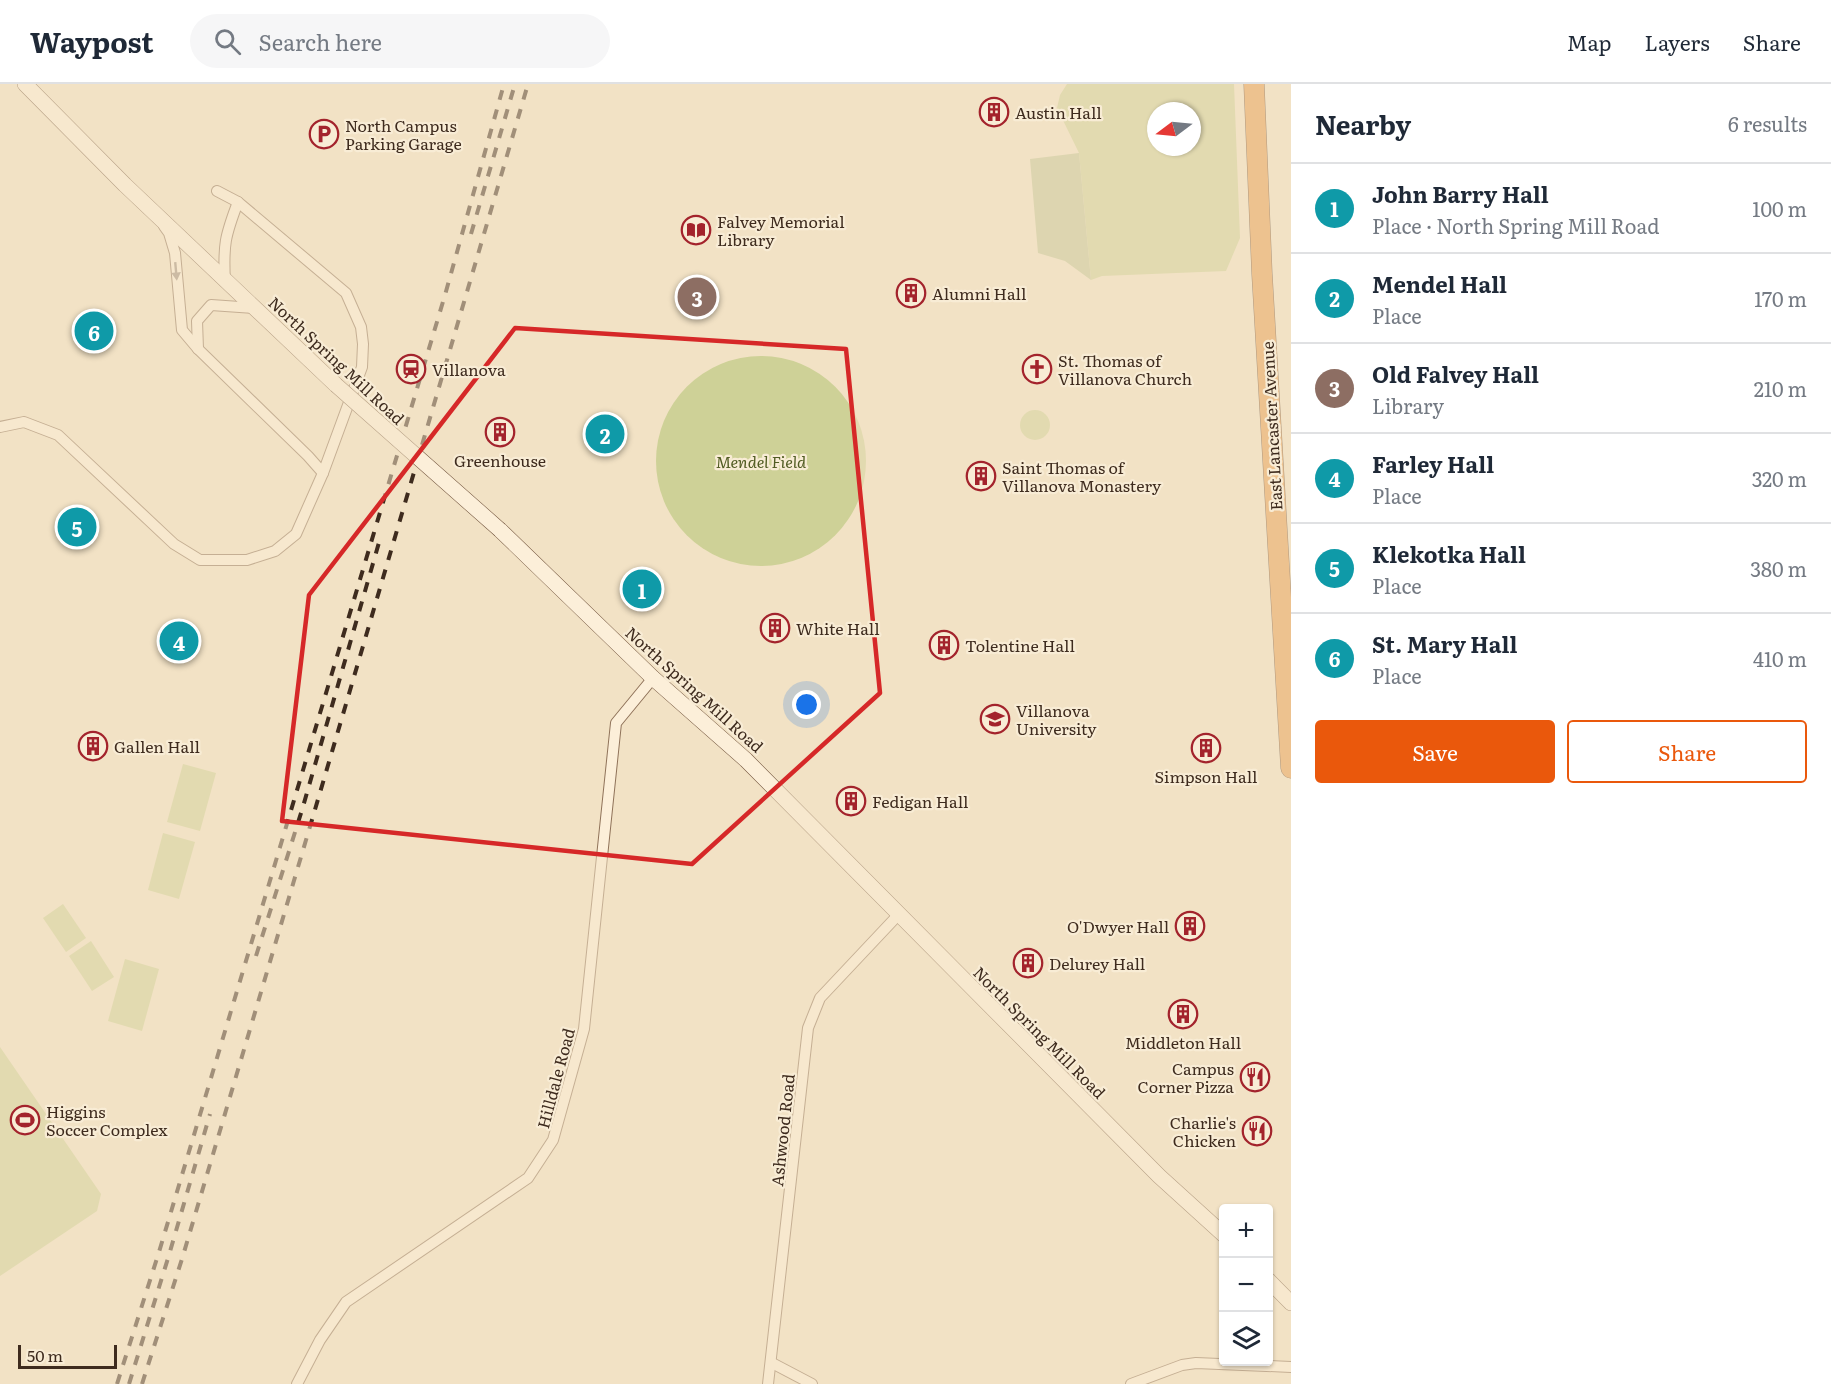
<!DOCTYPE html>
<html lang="en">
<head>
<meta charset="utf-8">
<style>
	body { margin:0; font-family:Literata,serif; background:#f6f6f7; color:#1f2937 }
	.controls { position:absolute; right:18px; bottom:18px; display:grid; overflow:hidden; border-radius:6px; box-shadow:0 2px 4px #0004 }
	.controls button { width:54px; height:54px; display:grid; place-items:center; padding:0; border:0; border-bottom:2px solid #e0e1e3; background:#fff; color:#1f2937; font:30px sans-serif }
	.compass { position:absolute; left:1147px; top:18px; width:54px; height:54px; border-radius:50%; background:#fff; box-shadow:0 2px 4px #0004; rotate:254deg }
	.scale { position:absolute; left:18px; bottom:15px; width:99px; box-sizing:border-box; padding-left:6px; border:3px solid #3e2b1e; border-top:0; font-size:16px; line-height:21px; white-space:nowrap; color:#3e2b1e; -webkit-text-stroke:4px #f8ecd5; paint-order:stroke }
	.you { position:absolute; left:807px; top:621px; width:21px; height:21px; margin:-15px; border:4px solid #fff; border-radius:50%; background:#1a73e8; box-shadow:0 0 0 9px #1a73e833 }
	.badge { display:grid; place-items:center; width:39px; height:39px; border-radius:50%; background:#ea580c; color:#fff; font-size:20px; font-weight:700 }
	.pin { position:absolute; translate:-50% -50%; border:3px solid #fff; box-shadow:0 2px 6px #0006 }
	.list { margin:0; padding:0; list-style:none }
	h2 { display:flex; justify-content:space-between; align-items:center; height:78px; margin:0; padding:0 24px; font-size:26px }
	h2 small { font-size:20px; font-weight:400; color:#747a83 }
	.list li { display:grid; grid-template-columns:39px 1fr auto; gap:18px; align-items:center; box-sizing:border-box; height:90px; padding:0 24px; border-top:2px solid #e0e1e3 }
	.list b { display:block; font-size:22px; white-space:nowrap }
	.list p { margin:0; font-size:20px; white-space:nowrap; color:#747a83 }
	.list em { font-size:20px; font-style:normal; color:#747a83 }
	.actions { display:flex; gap:12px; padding:18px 24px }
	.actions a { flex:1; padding:14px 0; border:2px solid #ea580c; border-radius:6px; text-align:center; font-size:21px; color:#ea580c }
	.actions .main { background:#ea580c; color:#fff }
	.icon { flex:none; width:33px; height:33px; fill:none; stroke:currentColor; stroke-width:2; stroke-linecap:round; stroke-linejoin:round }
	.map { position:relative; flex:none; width:1291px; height:1300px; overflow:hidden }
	header { display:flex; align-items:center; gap:36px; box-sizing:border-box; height:84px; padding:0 30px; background:#fff; border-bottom:2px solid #e0e1e3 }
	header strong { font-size:28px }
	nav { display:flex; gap:33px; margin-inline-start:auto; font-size:21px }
	.search { width:420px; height:54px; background:#f6f6f7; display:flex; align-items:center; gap:15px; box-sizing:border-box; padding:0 21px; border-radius:33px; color:#747a83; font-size:22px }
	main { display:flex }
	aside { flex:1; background:#fff }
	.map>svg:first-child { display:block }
	.green { fill:#ced197; fill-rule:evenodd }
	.cemetery { fill:#c3c697 }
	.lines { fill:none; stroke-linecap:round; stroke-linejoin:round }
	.street-casing { stroke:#8f7259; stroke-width:12 }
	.secondary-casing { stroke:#71533c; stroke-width:16 }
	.highway-casing { stroke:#5c402d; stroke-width:21 }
	.street { stroke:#fcefd9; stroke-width:10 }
	.secondary { stroke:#fcefd9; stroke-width:15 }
	.highway { stroke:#e79b4f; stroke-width:20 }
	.rail { stroke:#3e2b1e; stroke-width:4; stroke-dasharray:10 10; stroke-linecap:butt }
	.secondary-bridge-casing { stroke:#71533c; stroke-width:16; stroke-linecap:butt }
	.secondary-bridge { stroke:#fcefd9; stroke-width:15 }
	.oneway { fill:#9d8d7c }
	.marked { fill:none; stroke:#d62828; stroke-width:4.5; stroke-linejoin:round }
	.labels { text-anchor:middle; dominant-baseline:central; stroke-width:4.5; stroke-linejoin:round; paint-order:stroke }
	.poi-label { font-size:16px; fill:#3e2b1e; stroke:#f8ecd5; text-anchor:start }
	.street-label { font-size:16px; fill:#3e2b1e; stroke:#f8ecd5 }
	.park-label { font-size:16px; font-style:italic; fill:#515c23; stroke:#f8ecd5 }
</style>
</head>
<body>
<header>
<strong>Waypost</strong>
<div class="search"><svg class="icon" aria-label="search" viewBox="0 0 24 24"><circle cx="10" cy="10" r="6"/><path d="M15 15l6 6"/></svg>Search here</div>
<nav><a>Map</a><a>Layers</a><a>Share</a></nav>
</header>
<main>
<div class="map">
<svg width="1291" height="1300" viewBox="0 0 1291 1300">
	<rect width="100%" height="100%" fill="#f2e2c5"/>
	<g class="green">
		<path d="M1067,0h167l6,154 -14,33 -124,5 -11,4 -12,-127 -22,-45 3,-13zM1156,27h36v36h-36z"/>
		<circle cx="761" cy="377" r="105"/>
		<circle cx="1035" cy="341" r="15"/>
		<path d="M183,680l33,9 -16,58 -33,-9z"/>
		<path d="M163,749l32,9 -16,57 -31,-9z"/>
		<path d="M63,820l23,34 -20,14 -23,-34z"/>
		<path d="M91,857l23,36 -22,14 -23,-35z"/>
		<path d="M125,875l34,10 -17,62 -34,-10z"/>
		<path d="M0,963l101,147 -4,17 -97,65z"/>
	</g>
	<path class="cemetery" d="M1079,69l12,127 -26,-19 -27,-8 -8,-94z"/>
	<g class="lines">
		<g class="street-casing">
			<g id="street">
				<path d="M164,142l5,7 6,20 7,77 16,19 110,107 15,17"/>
				<path d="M225,198c-2,-37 0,-46 13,-80"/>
				<path d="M198,265l-1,-28 14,-16 43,3"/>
				<path d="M0,343l24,-5 34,13 116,109 26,16h47l28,-9 21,-17 27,-61 39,-106 1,-23 -2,-17 -15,-34 -108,-91 -21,-11"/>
				<path d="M772,1279l40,21"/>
				<path d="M297,1300l23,-44 26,-38 182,-124 25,-38 31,-111 32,-306 37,-45"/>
				<path d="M768,1300l40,-356 12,-30 80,-85"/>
				<path d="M1131,1300l51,-19 14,-2 95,4"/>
			</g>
		</g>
		<g class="secondary-casing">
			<g id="secondary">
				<path d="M25,0l100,101 211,200"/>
				<path d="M500,446l153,148 93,82 413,416 65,59"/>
				<path d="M1268,1196l23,23"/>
			</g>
		</g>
		<g class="highway-casing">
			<path id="highway" d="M1254,0l8,190 29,494"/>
		</g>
		<use href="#street" class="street"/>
		<use href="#secondary" class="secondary"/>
		<use href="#highway" class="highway"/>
		<g class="rail">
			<path d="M471,150l44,-150"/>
			<path d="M256,872l46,-146 78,-271"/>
			<path d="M117,1300l42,-132 286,-957 59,-211"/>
			<path d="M129,1300l40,-129 41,-141"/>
			<path d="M142,1300l40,-125 132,-446 214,-729"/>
		</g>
		<g class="secondary-bridge-casing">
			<path id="secondary-bridge" d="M336,301l164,145"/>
		</g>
		<use href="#secondary-bridge" class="secondary-bridge"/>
	</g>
	<defs><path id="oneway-solid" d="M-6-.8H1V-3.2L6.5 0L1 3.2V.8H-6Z" transform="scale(1.5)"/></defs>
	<use class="oneway" href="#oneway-solid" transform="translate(176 187) rotate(85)"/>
	<path d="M0 0H1291V1300H0ZM515,244l331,21 34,344 -188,171 -410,-43 27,-226z" fill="#f2e2c5" fill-opacity=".55" fill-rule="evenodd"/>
	<path class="marked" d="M515,244l331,21 34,344 -188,171 -410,-43 27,-226z"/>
	<defs>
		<g id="building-ring" transform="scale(1.5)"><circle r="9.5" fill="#f8ecd5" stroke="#a3232c" stroke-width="1.5"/><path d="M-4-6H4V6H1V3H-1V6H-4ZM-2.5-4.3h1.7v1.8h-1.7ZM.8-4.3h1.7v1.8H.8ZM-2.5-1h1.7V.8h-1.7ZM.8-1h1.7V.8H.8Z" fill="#a3232c"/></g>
		<g id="parking-ring" transform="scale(1.5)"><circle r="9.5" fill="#f8ecd5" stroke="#a3232c" stroke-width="1.5"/><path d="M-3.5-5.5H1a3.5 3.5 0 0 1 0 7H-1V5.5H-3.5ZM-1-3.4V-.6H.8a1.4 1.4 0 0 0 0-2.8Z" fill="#a3232c"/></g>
		<g id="library-ring" transform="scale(1.5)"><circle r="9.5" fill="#f8ecd5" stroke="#a3232c" stroke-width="1.5"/><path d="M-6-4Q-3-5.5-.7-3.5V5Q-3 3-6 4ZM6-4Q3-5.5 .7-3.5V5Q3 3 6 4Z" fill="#a3232c"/></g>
		<g id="station-ring" transform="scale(1.5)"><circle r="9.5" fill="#f8ecd5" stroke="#a3232c" stroke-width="1.5"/><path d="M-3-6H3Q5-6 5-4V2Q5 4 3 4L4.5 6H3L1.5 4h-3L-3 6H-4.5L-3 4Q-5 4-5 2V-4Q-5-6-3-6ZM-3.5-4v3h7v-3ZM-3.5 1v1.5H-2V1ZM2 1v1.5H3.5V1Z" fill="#a3232c"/></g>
		<g id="church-ring" transform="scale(1.5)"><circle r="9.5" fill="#f8ecd5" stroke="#a3232c" stroke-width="1.5"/><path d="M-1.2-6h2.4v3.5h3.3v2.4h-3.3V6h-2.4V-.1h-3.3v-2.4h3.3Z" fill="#a3232c"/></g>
		<g id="university-ring" transform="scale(1.5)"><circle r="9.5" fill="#f8ecd5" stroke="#a3232c" stroke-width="1.5"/><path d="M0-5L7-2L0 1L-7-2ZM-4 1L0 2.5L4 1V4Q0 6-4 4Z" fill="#a3232c"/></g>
		<g id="restaurant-ring" transform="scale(1.5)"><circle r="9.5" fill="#f8ecd5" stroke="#a3232c" stroke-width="1.5"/><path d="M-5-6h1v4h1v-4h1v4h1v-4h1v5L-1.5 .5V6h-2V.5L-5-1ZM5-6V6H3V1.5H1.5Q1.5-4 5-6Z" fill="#a3232c"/></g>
		<g id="stadium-ring" transform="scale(1.5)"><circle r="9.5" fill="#f8ecd5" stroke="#a3232c" stroke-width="1.5"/><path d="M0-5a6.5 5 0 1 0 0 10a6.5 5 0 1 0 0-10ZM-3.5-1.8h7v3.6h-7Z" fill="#a3232c"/></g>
	</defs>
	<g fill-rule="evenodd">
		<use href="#building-ring" x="994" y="28"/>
		<use href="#parking-ring" x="324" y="50"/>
		<use href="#library-ring" x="696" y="146"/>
		<use href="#building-ring" x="911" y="209"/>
		<use href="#station-ring" x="411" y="285"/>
		<use href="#church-ring" x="1037" y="285"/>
		<use href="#building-ring" x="500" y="348"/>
		<use href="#building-ring" x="981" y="392"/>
		<use href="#building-ring" x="775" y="544"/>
		<use href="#building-ring" x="944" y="561"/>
		<use href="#university-ring" x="995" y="635"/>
		<use href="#building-ring" x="93" y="662"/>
		<use href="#building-ring" x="1206" y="664"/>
		<use href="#building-ring" x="851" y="717"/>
		<use href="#building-ring" x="1190" y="842"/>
		<use href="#building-ring" x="1028" y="879"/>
		<use href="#building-ring" x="1183" y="930"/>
		<use href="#restaurant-ring" x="1255" y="993"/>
		<use href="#stadium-ring" x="25" y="1036"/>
		<use href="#restaurant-ring" x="1257" y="1047"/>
	</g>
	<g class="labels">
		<g class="poi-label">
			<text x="1015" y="28">Austin Hall</text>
			<text x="345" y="41">North Campus<tspan x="345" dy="18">Parking Garage</tspan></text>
			<text x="717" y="137">Falvey Memorial<tspan x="717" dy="18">Library</tspan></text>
			<text x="932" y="209">Alumni Hall</text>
			<text x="1058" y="276">St. Thomas of<tspan x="1058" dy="18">Villanova Church</tspan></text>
			<text x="432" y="285">Villanova</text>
			<text x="500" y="376" text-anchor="middle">Greenhouse</text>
			<text x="1002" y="383">Saint Thomas of<tspan x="1002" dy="18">Villanova Monastery</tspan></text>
			<text x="796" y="544">White Hall</text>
			<text x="965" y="561">Tolentine Hall</text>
			<text x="1016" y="626">Villanova<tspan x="1016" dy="18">University</tspan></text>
			<text x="114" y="662">Gallen Hall</text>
			<text x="1206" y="692" text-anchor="middle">Simpson Hall</text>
			<text x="872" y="717">Fedigan Hall</text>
			<text x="1169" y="842" text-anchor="end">O'Dwyer Hall</text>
			<text x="1049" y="879">Delurey Hall</text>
			<text x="1183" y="958" text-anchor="middle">Middleton Hall</text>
			<text x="1234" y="984" text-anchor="end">Campus<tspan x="1234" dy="18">Corner Pizza</tspan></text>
			<text x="46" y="1027">Higgins<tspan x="46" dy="18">Soccer Complex</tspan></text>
			<text x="1236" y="1038" text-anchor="end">Charlie's<tspan x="1236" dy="18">Chicken</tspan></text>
		</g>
		<g class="street-label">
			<text transform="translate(337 276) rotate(43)">North Spring Mill Road</text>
			<text transform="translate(1271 342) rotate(-93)">East Lancaster Avenue</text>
			<text transform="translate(695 605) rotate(42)">North Spring Mill Road</text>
			<text transform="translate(1040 948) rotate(45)">North Spring Mill Road</text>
			<text transform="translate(555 994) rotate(-75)">Hilldale Road</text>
			<text transform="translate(782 1046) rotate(-84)">Ashwood Road</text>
		</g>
		<g class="park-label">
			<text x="761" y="377">Mendel Field</text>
		</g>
	</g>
</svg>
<div class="controls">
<button>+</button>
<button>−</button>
<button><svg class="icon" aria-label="layers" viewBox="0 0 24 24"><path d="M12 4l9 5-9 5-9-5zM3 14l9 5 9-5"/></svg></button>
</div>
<svg class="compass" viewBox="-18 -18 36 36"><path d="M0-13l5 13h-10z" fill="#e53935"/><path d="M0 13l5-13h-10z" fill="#747a83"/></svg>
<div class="scale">50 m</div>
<div class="you"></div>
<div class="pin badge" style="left:642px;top:505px;background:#0f9aa8">1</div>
<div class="pin badge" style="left:605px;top:350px;background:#0f9aa8">2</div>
<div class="pin badge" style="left:697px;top:213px;background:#8d6e63">3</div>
<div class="pin badge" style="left:179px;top:557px;background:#0f9aa8">4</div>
<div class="pin badge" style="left:77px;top:443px;background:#0f9aa8">5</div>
<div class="pin badge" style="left:94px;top:247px;background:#0f9aa8">6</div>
</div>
<aside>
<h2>Nearby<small>6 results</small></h2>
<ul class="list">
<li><span class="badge" style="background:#0f9aa8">1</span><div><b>John Barry Hall</b><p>Place · North Spring Mill Road</p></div><em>100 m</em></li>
<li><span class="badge" style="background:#0f9aa8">2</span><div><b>Mendel Hall</b><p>Place</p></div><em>170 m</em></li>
<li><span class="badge" style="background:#8d6e63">3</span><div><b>Old Falvey Hall</b><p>Library</p></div><em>210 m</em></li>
<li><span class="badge" style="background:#0f9aa8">4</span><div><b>Farley Hall</b><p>Place</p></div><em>320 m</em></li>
<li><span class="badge" style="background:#0f9aa8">5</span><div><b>Klekotka Hall</b><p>Place</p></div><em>380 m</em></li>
<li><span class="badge" style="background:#0f9aa8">6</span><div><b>St. Mary Hall</b><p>Place</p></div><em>410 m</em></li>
</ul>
<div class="actions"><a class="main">Save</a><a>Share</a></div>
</aside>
</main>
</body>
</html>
